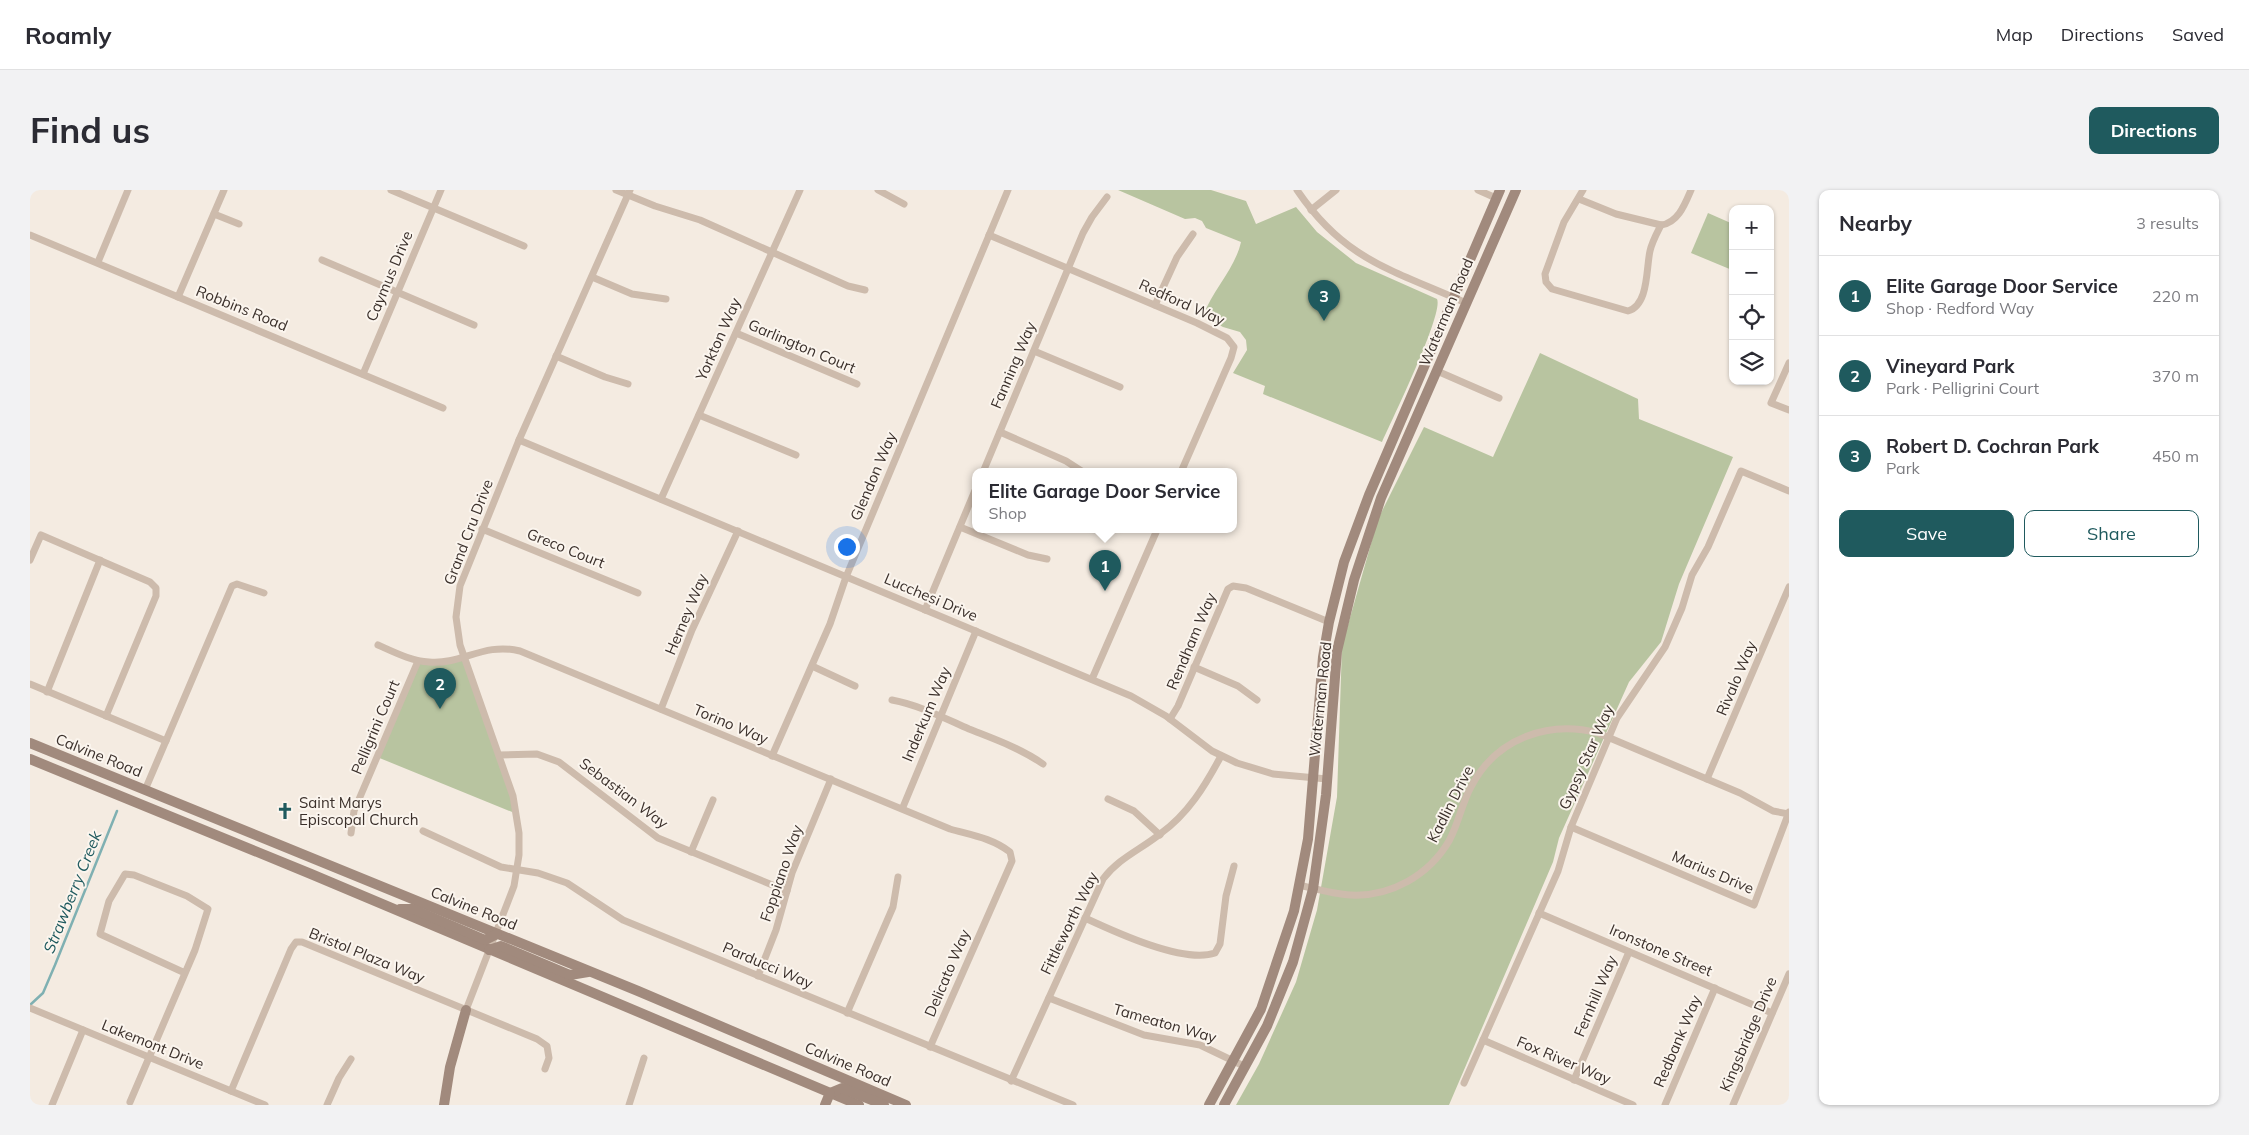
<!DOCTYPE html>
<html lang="en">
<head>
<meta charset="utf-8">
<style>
	body { margin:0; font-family:Mulish,sans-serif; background:#f2f2f3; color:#2b2b33 }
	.controls { position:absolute; right:15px; top:15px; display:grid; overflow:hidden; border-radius:10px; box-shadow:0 1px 4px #0004 }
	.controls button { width:45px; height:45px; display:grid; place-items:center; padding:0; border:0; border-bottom:1px solid #e1e1e2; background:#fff; color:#2b2b33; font:25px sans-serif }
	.you { position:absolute; left:816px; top:356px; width:18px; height:18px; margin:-12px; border:4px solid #fff; border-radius:50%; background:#1a73e8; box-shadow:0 0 0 8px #1a73e833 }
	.badge { display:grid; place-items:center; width:32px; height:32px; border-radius:50%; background:#1f5a5e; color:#fff; font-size:16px; font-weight:700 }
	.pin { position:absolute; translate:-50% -41px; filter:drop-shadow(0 1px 2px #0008) }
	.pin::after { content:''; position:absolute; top:26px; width:18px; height:15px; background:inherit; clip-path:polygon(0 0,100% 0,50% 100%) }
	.popup { position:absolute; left:942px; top:278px; width:265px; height:65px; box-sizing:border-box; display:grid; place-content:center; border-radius:10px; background:#fff; filter:drop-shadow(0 1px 4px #0005); font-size:16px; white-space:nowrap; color:#7c7c81 }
	.popup b { font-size:19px; color:#2b2b33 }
	.popup::after { content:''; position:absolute; left:50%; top:100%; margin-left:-10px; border:10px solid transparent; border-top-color:#fff }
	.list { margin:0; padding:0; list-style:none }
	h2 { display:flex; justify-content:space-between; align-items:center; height:65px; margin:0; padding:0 20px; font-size:21px }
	h2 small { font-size:16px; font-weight:400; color:#7c7c81 }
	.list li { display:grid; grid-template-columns:32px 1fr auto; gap:15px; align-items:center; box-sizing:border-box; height:80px; padding:0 20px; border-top:1px solid #e1e1e2 }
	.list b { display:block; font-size:19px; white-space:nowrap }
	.list p { margin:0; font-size:16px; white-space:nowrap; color:#7c7c81 }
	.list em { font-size:16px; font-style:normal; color:#7c7c81 }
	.actions { display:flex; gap:10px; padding:15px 20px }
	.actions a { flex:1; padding:11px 0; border:1px solid #1f5a5e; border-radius:10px; text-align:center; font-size:18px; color:#1f5a5e }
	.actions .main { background:#1f5a5e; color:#fff }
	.icon { flex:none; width:28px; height:28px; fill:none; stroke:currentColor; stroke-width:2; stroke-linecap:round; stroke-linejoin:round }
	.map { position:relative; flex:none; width:1759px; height:915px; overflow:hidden; border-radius:10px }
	header { display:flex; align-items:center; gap:30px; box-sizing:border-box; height:70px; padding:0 25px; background:#fff; border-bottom:1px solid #e1e1e2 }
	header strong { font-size:24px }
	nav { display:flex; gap:28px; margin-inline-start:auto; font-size:18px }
	.intro { display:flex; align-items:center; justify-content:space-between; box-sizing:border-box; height:120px; padding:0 30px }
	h1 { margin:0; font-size:35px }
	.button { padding:12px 22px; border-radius:10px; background:#1f5a5e; color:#fff; font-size:18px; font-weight:700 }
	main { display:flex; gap:30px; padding:0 30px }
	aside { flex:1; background:#fff; border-radius:10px; box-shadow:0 1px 4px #0004 }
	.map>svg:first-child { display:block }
	.green { fill:#b8c4a0 }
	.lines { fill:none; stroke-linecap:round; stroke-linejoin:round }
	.stream { stroke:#7fb0b2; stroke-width:2.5 }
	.street { stroke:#cdbbac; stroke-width:7 }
	.secondary { stroke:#a18a7d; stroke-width:10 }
	.labels { text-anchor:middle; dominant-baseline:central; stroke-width:4; stroke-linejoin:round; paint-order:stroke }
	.street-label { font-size:15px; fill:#3b302b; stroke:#fbf5ee }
	.poi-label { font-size:15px; fill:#3b302b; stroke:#fbf5ee; text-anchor:start }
	.water-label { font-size:16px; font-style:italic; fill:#1f5a5e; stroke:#fbf5ee }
</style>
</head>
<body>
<header>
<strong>Roamly</strong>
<nav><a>Map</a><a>Directions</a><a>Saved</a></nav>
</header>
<div class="intro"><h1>Find us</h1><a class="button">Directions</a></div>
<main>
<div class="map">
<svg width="1759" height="915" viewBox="0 0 1759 915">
	<rect width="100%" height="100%" fill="#f4ebe1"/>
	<g class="green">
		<path d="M1088,0h93l35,11 10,23 40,-17 21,25 39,31 81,36c7,14 -46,123 -55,143l-119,-48 2,-8 -32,-13 14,-23 -1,-10 -6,-8 -17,-5 -20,-11c10,-27 32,-47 38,-74l-35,-14 -4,-7 -7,-3 -10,1z"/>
		<path d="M1678,23l25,11 -1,46 -41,-17z"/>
		<path d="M1510,163l98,46 1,20 94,38 -54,127 -18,58 -32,40 -70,156 -6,24 -104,243h-213l23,-41 37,-82 21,-72 20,-113 5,-151 36,-127 46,-92 69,30z"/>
		<path d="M433,466l54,158 -140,-57 41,-96 12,1z"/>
	</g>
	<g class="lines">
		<path class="stream" d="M0,815l13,-12 12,-28 62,-154"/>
		<g class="street">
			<path d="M361,0l133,56"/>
			<path d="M586,0l39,16 45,14 148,66 17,4"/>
			<path d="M848,0l26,14"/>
			<path d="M1267,0c48,71 96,80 169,113"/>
			<path d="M1448,0l18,8"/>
			<path d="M1553,0l-19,32 -19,52 1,8 6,7 76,22c21,-6 18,-43 22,-60 2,-9 7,-18 11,-26 17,-2 24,-21 30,-35"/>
			<path d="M1549,9l37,15 45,11"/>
			<path d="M1281,20l25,-20"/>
			<path d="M184,24l25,10"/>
			<path d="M0,45l413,173"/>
			<path d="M959,45l208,88 30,15 7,9 -3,11 -50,114"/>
			<path d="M292,70l152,65"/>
			<path d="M68,72l30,-72"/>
			<path d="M562,87l40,17 34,5"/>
			<path d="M148,107l46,-107"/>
			<path d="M1125,115l22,-48 16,-23"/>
			<path d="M706,143l121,51"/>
			<path d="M1004,161l86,36"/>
			<path d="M526,166l49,21 23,7"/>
			<path d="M1759,173l-18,40 18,7"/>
			<path d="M1407,181l62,27"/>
			<path d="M333,184l78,-184"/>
			<path d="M669,225l97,40"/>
			<path d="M970,242l66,29 17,11"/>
			<path d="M489,250l612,256 35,20 46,35 25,12 36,11 54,5"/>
			<path d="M953,282l100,-239 9,-16 15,-20"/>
			<path d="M631,309l139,-309"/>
			<path d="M930,337l68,28 19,4"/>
			<path d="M452,339l156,64"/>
			<path d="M0,370l11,-25 109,47 6,6v8l-50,120"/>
			<path d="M895,420l51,-122"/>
			<path d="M348,455c16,7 33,16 51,17 33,3 54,-20 91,-11l430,178c21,6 42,9 60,23l2,9 -82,186"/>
			<path d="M782,476l43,20"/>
			<path d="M1164,477l44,19 19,14"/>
			<path d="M1062,489l65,-149"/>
			<path d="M0,494l136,57"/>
			<path d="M17,502l53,-132"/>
			<path d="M862,510c27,5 52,18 77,29 25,10 51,19 74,35"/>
			<path d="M631,519l31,-79 46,-99"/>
			<path d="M1140,529l8,-13 50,-117 5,-3 13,2 83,34"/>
			<path d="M469,565l38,-1 22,8 99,76 129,53"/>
			<path d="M742,566l58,-132 16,-47 162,-387"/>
			<path d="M1677,589l82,-192"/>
			<path d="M115,600l87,-204 5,-2 27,9"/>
			<path d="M1078,609l26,12 26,24"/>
			<path d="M873,617l73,-176"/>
			<path d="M1541,637l183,78 35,-93"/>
			<path d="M393,641l78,36 37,6 29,10 56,37 450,185"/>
			<path d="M321,643l3,-22 64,-150"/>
			<path d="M661,662l22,-52"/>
			<path d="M1269,695c17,4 34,9 52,10 40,2 78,-20 98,-54 10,-18 13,-39 23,-56 25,-47 77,-65 126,-52l142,60 33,18 16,3"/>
			<path d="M1509,723l233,100"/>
			<path d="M1055,728c30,14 99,46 130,35l5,-9 6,-48 8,-30"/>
			<path d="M728,786l18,-46 16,-57 39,-94"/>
			<path d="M1019,808l95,37 56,10 46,22"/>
			<path d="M0,818l235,97"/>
			<path d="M436,820l48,-124 5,-31v-22l-6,-37 -53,-151 -4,-28 4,-31 59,-146 111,-250"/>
			<path d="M817,823l46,-106 5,-30"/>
			<path d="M1453,850l150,65"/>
			<path d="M1544,890l55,-128"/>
			<path d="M981,891l92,-202c16,-21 37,-29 57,-45 28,-20 45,-48 61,-78"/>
			<path d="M1434,893l94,-212 13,-44 46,-109 48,-71 17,-39 10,-33 16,-28 33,-76 48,20"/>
			<path d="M201,901l60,-142 5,-7h6l235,97 10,7 2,12 -4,11"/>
			<path d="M100,912l65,-152 13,-41 -21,-13 -53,-21 -9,-1 -16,27 -9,33 85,39"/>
			<path d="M22,915l31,-75"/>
			<path d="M297,915l12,-27 12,-19"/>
			<path d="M599,915l15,-47"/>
			<path d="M1635,915l50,-117"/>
			<path d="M1703,915l56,-131"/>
		</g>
		<g class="secondary">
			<path d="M0,553l608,248 268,114"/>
			<path d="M0,569l281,115 548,231"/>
			<path d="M370,719h13l72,31 12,-6"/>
			<path d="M459,760l12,-4 69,29 18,-3"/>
			<path d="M800,903l12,-5 42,17"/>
			<path d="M414,915l6,-38 16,-57"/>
			<path d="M795,915l5,-12"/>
			<path d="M1179,915l52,-96 33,-98 14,-72 15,-182 6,-35 15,-60 25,-67 131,-305"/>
			<path d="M1194,915l43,-79 26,-64 20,-73 13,-94 11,-144 17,-71 27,-82 135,-308"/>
		</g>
	</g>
	<defs>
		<g id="church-bare" transform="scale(1.35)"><path d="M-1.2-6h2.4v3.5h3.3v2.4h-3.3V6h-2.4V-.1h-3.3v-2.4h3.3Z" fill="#1f5a5e" stroke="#fbf5ee" stroke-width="2.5" paint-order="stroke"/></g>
	</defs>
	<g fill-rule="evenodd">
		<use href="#church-bare" x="255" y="621"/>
	</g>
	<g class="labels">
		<g class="street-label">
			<text transform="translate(359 86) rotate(-67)">Caymus Drive</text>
			<text transform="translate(1152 112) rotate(24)">Redford Way</text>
			<text transform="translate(212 118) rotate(22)">Robbins Road</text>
			<text transform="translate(1416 122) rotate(-67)">Waterman Road</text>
			<text transform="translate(688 149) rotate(-66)">Yorkton Way</text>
			<text transform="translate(772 156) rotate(23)">Garlington Court</text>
			<text transform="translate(983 175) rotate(-67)">Fanning Way</text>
			<text transform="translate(843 286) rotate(-67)">Glendon Way</text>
			<text transform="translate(438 342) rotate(-69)">Grand Cru Drive</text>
			<text transform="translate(536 358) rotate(22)">Greco Court</text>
			<text transform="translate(901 407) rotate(23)">Lucchesi Drive</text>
			<text transform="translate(656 424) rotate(-67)">Herney Way</text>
			<text transform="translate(1161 451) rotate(-67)">Rendham Way</text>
			<text transform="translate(1706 488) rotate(-67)">Rivalo Way</text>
			<text transform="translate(1290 509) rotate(-84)">Waterman Road</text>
			<text transform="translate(896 524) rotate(-67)">Inderkum Way</text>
			<text transform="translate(701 534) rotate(23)">Torino Way</text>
			<text transform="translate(345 537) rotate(-67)">Pelligrini Court</text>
			<text transform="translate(69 565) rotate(22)">Calvine Road</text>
			<text transform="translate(1556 567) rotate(-66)">Gypsy Star Way</text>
			<text transform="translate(594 603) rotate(37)">Sebastian Way</text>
			<text transform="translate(1420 614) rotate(-63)">Kadlin Drive</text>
			<text transform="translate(1683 682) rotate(23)">Marius Drive</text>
			<text transform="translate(751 683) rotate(-71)">Foppiano Way</text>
			<text transform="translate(444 718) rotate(22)">Calvine Road</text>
			<text transform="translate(1039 733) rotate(-64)">Fittleworth Way</text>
			<text transform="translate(1631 760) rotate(23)">Ironstone Street</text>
			<text transform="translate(337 765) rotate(22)">Bristol Plaza Way</text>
			<text transform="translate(738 775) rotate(23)">Parducci Way</text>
			<text transform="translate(917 783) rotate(-67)">Delicato Way</text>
			<text transform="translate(1565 806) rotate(-67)">Fernhill Way</text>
			<text transform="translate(1135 833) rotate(16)">Tameaton Way</text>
			<text transform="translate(1718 844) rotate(-67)">Kingsbridge Drive</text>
			<text transform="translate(1647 851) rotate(-67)">Redbank Way</text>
			<text transform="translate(123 854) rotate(22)">Lakemont Drive</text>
			<text transform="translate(1534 870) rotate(23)">Fox River Way</text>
			<text transform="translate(818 874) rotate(23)">Calvine Road</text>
		</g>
		<g class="poi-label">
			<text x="269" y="612">Saint Marys<tspan x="269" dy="17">Episcopal Church</tspan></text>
		</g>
		<g class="water-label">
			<text transform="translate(42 702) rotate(-68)">Strawberry Creek</text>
		</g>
	</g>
</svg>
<div class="controls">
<button>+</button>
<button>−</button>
<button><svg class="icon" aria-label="locate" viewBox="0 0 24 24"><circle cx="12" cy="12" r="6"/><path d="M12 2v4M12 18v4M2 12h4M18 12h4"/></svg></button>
<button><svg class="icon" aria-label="layers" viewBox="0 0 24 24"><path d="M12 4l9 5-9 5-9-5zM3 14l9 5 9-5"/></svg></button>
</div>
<div class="you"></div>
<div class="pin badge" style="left:1075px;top:401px">1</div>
<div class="popup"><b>Elite Garage Door Service</b>Shop</div>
<div class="pin badge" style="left:410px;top:519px">2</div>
<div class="pin badge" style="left:1294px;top:131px">3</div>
</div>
<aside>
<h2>Nearby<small>3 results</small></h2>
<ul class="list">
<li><span class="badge">1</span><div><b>Elite Garage Door Service</b><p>Shop · Redford Way</p></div><em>220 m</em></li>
<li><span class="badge">2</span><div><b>Vineyard Park</b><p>Park · Pelligrini Court</p></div><em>370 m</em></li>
<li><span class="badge">3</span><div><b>Robert D. Cochran Park</b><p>Park</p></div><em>450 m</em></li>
</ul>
<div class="actions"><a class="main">Save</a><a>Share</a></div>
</aside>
</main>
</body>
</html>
